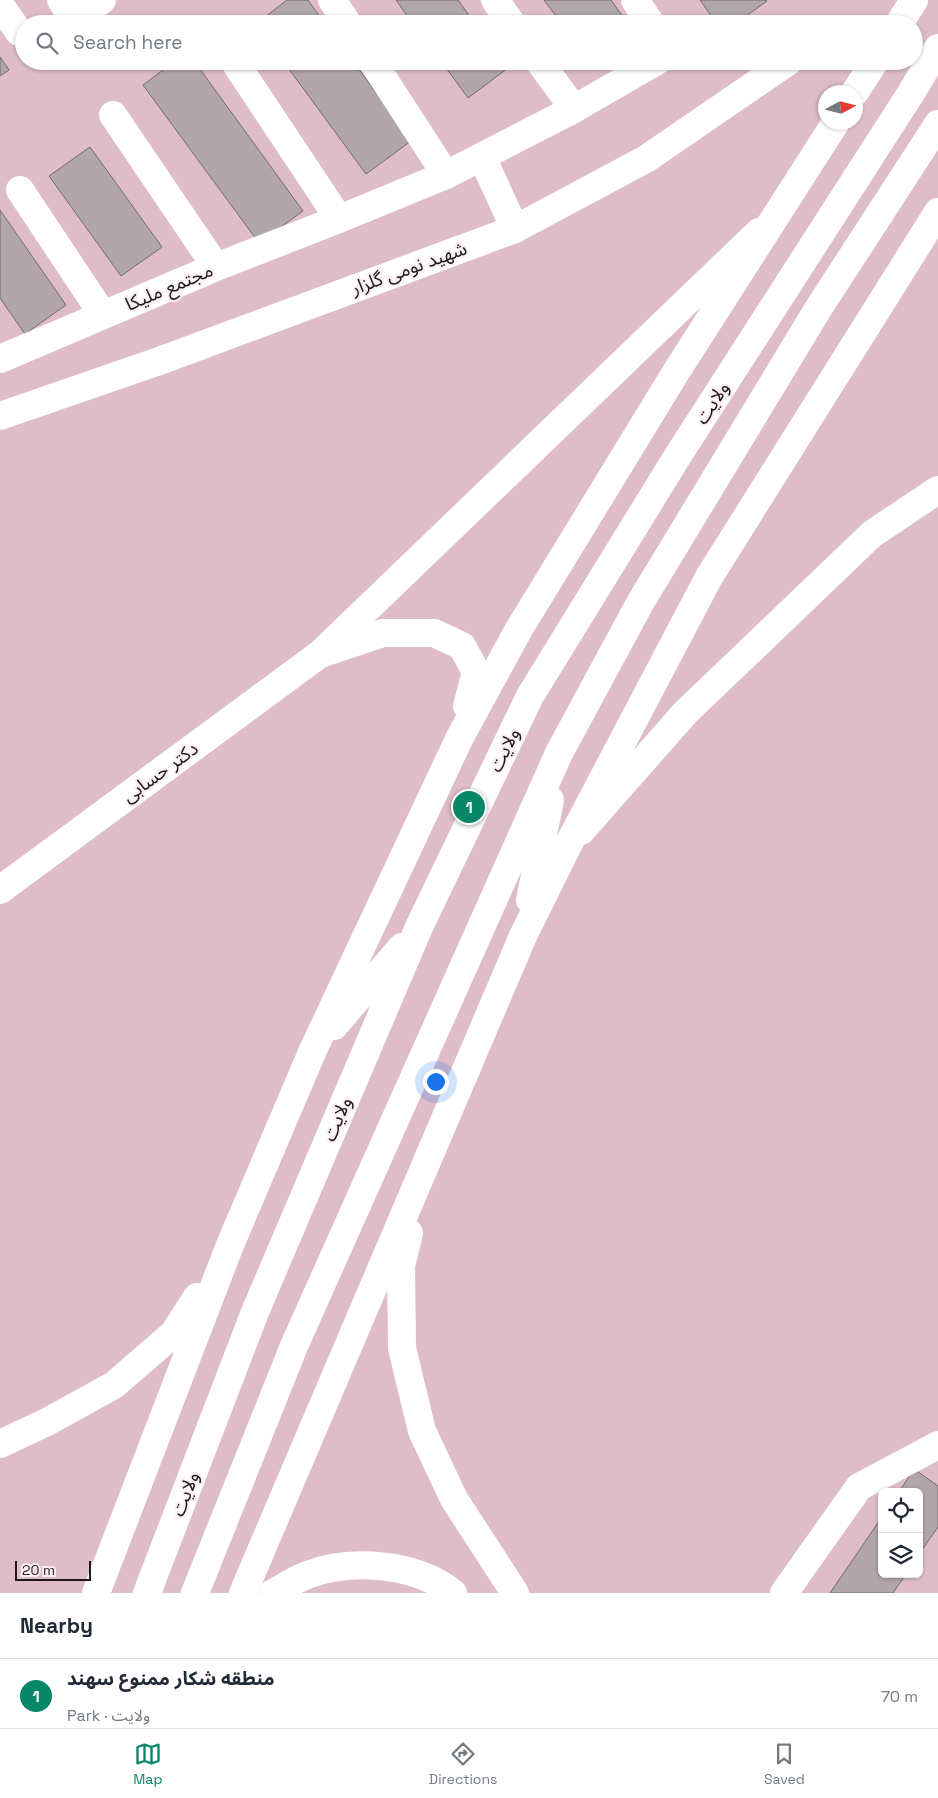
<!DOCTYPE html>
<html lang="en">
<head>
<meta charset="utf-8">
<style>
	body { margin:0; font-family:"Space Grotesk","Noto Sans Arabic",sans-serif; background:#f6f6f7; color:#1f2937 }
	.controls { position:absolute; right:15px; bottom:15px; display:grid; overflow:hidden; border-radius:8px; box-shadow:0 1px 4px #0004 }
	.controls button { width:45px; height:45px; display:grid; place-items:center; padding:0; border:0; border-bottom:1px solid #e0e1e3; background:#fff; color:#1f2937; font:25px sans-serif }
	.compass { position:absolute; left:818px; top:85px; width:45px; height:45px; border-radius:50%; background:#fff; box-shadow:0 1px 4px #0004; rotate:83deg }
	.scale { position:absolute; left:15px; bottom:12px; width:76px; box-sizing:border-box; padding-left:5px; border:2px solid #1e1a1b; border-top:0; font-size:14px; line-height:18px; white-space:nowrap; color:#1e1a1b; -webkit-text-stroke:4px #fcf0f3; paint-order:stroke }
	.you { position:absolute; left:435px; top:1081px; width:18px; height:18px; margin:-12px; border:4px solid #fff; border-radius:50%; background:#1a73e8; box-shadow:0 0 0 8px #1a73e833 }
	.badge { display:grid; place-items:center; width:32px; height:32px; border-radius:50%; background:#078668; color:#fff; font-size:16px; font-weight:700 }
	.pin { position:absolute; translate:-50% -50%; border:2px solid #fff; box-shadow:0 1px 5px #0006 }
	.list { margin:0; padding:0; list-style:none }
	h2 { display:flex; justify-content:space-between; align-items:center; height:65px; margin:0; padding:0 20px; font-size:21px }
	h2 small { font-size:16px; font-weight:400; color:#747a83 }
	.list li { display:grid; grid-template-columns:32px 1fr auto; gap:15px; align-items:center; box-sizing:border-box; height:70px; padding:0 20px; border-top:1px solid #e0e1e3 }
	.list b { display:block; font-size:19px; white-space:nowrap }
	.list p { margin:0; font-size:16px; white-space:nowrap; color:#747a83 }
	.list em { font-size:16px; font-style:normal; color:#747a83 }
	.icon { flex:none; width:28px; height:28px; fill:none; stroke:currentColor; stroke-width:2; stroke-linecap:round; stroke-linejoin:round }
	.map { position:relative; flex:none; width:938px; height:1593px; overflow:hidden }
	.search { position:absolute; background:#fff; box-shadow:0 1px 4px #0004; left:15px; right:15px; top:15px; height:55px; display:flex; align-items:center; gap:12px; box-sizing:border-box; padding:0 18px; border-radius:28px; color:#747a83; font-size:19px }
	.sheet { height:135px; background:#fff }
	nav { display:flex; justify-content:space-around; align-items:center; box-sizing:border-box; height:70px; border-top:1px solid #e0e1e3; background:#fff; font-size:14px; color:#747a83 }
	nav a { display:grid; justify-items:center; gap:2px }
	nav .on { color:#078668 }
	.map>svg:first-child { display:block }
	.green { fill:#debdc8; fill-rule:evenodd }
	.building { fill:#b1a6a9; stroke:#746a6d }
	.lines { fill:none; stroke-linecap:round; stroke-linejoin:round }
	.minor { stroke:#fff; stroke-width:28 }
	.major { stroke:#fff; stroke-width:28 }
	.labels { text-anchor:middle; dominant-baseline:central; stroke-width:4.5; stroke-linejoin:round; paint-order:stroke }
	.street-label { font-size:19px; fill:#1e1a1b; stroke:#fcf0f3 }
</style>
</head>
<body>
<div class="map">
<svg width="938" height="1593" viewBox="0 0 938 1593">
	<rect width="100%" height="100%" fill="#eee2e6"/>
	<path class="green" d="M0,0h938v1593h-938zM24,24h890v37h-890zM826,92h30v30h-30zM882,1492h37v82h-37z"/>
	<g class="building">
		<path d="M287,0h21l17,24h-69z"/>
		<path d="M396,0h62l17,24h-62z"/>
		<path d="M544,0h67l17,24h-66z"/>
		<path d="M700,0h66l1,1 -32,23h-18z"/>
		<path d="M0,57l9,13 -9,6z"/>
		<path d="M175,61h19l109,150 -44,32 -116,-158z"/>
		<path d="M283,61h70l58,80 -45,33z"/>
		<path d="M441,61h62l5,7 -40,30z"/>
		<path d="M90,147l72,100 -41,29 -72,-100z"/>
		<path d="M0,210l66,95 -41,29 -25,-36z"/>
		<path d="M914,1469l24,17v41l-19,27v-62h-20z"/>
		<path d="M882,1517v57h24l-13,19h-63z"/>
	</g>
	<g class="lines">
		<g class="minor">
			<path d="M61,0l13,20 28,-20"/>
			<path d="M332,0l16,24"/>
			<path d="M495,0l17,24"/>
			<path d="M635,0l16,24"/>
			<path d="M0,5l19,27"/>
			<path d="M234,61l105,158"/>
			<path d="M372,61l74,114"/>
			<path d="M539,61l35,48"/>
			<path d="M113,115l103,152"/>
			<path d="M482,157l33,72"/>
			<path d="M20,190l83,125"/>
			<path d="M0,359l216,-92 123,-48 107,-44 128,-66 83,-48"/>
			<path d="M0,416l162,-56 353,-131 131,-70 143,-98"/>
			<path d="M581,831l104,-118 187,-179 66,-44"/>
			<path d="M0,890l320,-236 439,-422"/>
			<path d="M784,1593l75,-106 79,-42"/>
		</g>
		<g class="major">
			<path d="M899,24l15,-24"/>
			<path d="M855,92l20,-31"/>
			<path d="M320,654l63,-21h51l28,13 14,26 -9,34"/>
			<path d="M530,900l20,-100"/>
			<path d="M334,1026l68,-79"/>
			<path d="M409,1233l-8,33 1,82 20,83 32,68 61,94"/>
			<path d="M0,1444l47,-22 67,-37 60,-52 23,-36"/>
			<path d="M96,1593l134,-348 83,-195 147,-313 59,-108 157,-257 160,-250"/>
			<path d="M147,1593l108,-281 164,-385 111,-231 147,-239 234,-364 27,-45"/>
			<path d="M195,1593l99,-247 265,-593 81,-150 178,-294 120,-185"/>
			<path d="M243,1593l280,-657 44,-89 142,-270 229,-365"/>
			<path d="M273,1593c11,-6 22,-13 34,-18 44,-17 109,-12 146,18"/>
		</g>
	</g>
	<g class="labels">
		<g class="street-label">
			<text transform="translate(409 268) rotate(-20)">شهید نومی گلزار</text>
			<text transform="translate(169 287) rotate(-23)">مجتمع ملیکا</text>
			<text transform="translate(712 403) rotate(-57)">ولایت</text>
			<text transform="translate(504 750) rotate(-64)">ولایت</text>
			<text transform="translate(160 772) rotate(-36)">دکتر حسابی</text>
			<text transform="translate(337 1119) rotate(-67)">ولایت</text>
			<text transform="translate(185 1494) rotate(-69)">ولایت</text>
		</g>
	</g>
</svg>
<div class="controls">
<button><svg class="icon" aria-label="locate" viewBox="0 0 24 24"><circle cx="12" cy="12" r="6"/><path d="M12 2v4M12 18v4M2 12h4M18 12h4"/></svg></button>
<button><svg class="icon" aria-label="layers" viewBox="0 0 24 24"><path d="M12 4l9 5-9 5-9-5zM3 14l9 5 9-5"/></svg></button>
</div>
<svg class="compass" viewBox="-18 -18 36 36"><path d="M0-13l5 13h-10z" fill="#e53935"/><path d="M0 13l5-13h-10z" fill="#747a83"/></svg>
<div class="scale">20 m</div>
<div class="you"></div>
<div class="pin badge" style="left:469px;top:807px">1</div>
<div class="search"><svg class="icon" aria-label="search" viewBox="0 0 24 24"><circle cx="10" cy="10" r="6"/><path d="M15 15l6 6"/></svg>Search here</div>
</div>
<section class="sheet">
<h2>Nearby<small></small></h2>
<ul class="list">
<li><span class="badge">1</span><div><b>منطقه شکار ممنوع سهند</b><p>Park · ولایت</p></div><em>70 m</em></li>
</ul>
</section>
<nav>
<a class="on"><svg class="icon" aria-label="map" viewBox="0 0 24 24"><path d="M3 6l6-2 6 2 6-2v14l-6 2-6-2-6 2zM9 4v14M15 6v14"/></svg>Map</a>
<a><svg class="icon" aria-label="directions" viewBox="0 0 24 24"><path d="M12 3l9 9-9 9-9-9zM9 14v-3h6M13 9l2 2-2 2"/></svg>Directions</a>
<a><svg class="icon" aria-label="saved" viewBox="0 0 24 24"><path d="M7 4h10v16l-5-4-5 4z"/></svg>Saved</a>
</nav>
</body>
</html>
